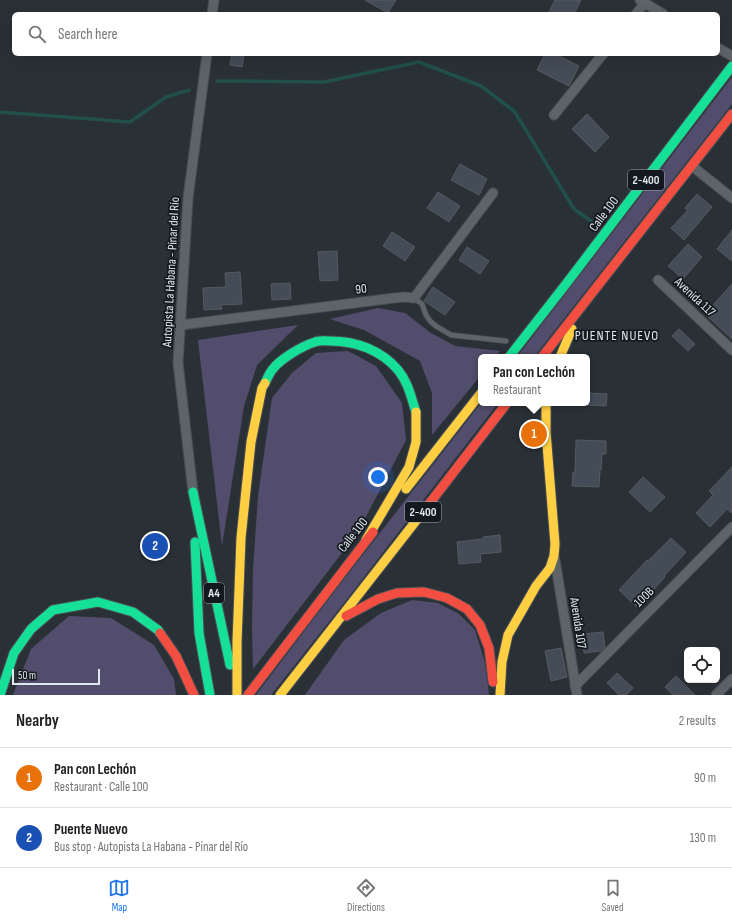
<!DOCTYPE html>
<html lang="en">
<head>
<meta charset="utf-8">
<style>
	body { margin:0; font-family:"Sofia Sans Condensed",sans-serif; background:#f6f6f6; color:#202124 }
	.controls { position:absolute; right:12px; bottom:12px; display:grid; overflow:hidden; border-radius:6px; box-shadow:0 4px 16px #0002 }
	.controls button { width:36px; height:36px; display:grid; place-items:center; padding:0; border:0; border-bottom:1px solid #e0e0e0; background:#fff; color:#202124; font:20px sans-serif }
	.scale { position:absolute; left:12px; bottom:10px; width:88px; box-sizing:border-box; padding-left:4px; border:2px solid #dfe8ee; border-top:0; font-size:11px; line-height:14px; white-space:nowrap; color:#dfe8ee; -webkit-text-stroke:3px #13191e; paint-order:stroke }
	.you { position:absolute; left:378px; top:477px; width:14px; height:14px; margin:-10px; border:3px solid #fff; border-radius:50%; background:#1a73e8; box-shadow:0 0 0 6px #1a73e833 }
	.badge { display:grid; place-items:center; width:26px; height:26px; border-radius:50%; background:#1a73e8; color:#fff; font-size:13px; font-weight:700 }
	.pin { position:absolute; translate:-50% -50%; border:2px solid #fff; box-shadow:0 1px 4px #0006 }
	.popup { position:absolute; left:478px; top:354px; width:112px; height:52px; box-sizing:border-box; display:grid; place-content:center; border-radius:6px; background:#fff; filter:drop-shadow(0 1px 3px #0005); font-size:13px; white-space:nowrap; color:#757577 }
	.popup b { font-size:15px; color:#202124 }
	.popup::after { content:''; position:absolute; left:50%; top:100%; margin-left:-8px; border:8px solid transparent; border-top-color:#fff }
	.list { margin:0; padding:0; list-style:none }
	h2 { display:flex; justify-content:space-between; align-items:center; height:52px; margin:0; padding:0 16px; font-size:17px }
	h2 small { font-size:13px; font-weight:400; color:#757577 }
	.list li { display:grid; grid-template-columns:26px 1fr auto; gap:12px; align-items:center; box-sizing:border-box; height:60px; padding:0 16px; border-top:1px solid #e0e0e0 }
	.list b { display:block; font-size:15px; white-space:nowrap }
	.list p { margin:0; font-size:13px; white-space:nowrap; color:#757577 }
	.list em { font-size:13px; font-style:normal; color:#757577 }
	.icon { flex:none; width:22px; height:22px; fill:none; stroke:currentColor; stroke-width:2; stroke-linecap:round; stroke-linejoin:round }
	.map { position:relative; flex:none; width:732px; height:695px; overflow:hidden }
	.search { position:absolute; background:#fff; box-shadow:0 4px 16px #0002; left:12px; right:12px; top:12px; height:44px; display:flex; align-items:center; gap:10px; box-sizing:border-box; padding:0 14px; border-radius:6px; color:#757577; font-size:15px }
	.sheet { height:172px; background:#fff }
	nav { display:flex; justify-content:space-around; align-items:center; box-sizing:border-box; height:56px; border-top:1px solid #e0e0e0; background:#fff; font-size:11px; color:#757577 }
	nav a { display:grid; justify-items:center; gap:2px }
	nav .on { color:#1a73e8 }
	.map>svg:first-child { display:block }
	.green { fill:#534d6d }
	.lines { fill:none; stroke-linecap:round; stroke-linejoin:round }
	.stream { stroke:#214f49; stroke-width:3.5 }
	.building { fill:#444c58; stroke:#555a60 }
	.lane-casing { stroke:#484e54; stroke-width:6 }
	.street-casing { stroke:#484e54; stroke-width:11 }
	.fast-casing { stroke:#484e54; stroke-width:11 }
	.slow-casing { stroke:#484e54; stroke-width:11 }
	.jam-casing { stroke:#484e54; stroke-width:11 }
	.lane { stroke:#5e6367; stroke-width:4.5 }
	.street { stroke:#5e6367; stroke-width:9 }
	.fast { stroke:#16e098; stroke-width:9 }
	.slow { stroke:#ffcf43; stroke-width:9 }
	.jam { stroke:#f24e42; stroke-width:9 }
	.labels { text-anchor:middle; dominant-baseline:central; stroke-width:3.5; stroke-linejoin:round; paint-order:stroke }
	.shield { fill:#13191e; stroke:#a2aab0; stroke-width:1 }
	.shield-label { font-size:12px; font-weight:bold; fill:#dfe8ee }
	.street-label { font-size:13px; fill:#dfe8ee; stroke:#13191e }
	.neighbourhood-label { font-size:14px; letter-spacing:1px; fill:#dfe8ee; stroke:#13191e }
</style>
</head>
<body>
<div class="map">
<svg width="732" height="695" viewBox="0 0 732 695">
	<rect width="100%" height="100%" fill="#2a3136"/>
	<g class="green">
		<path d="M732,77v27l-198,253h-17z"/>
		<path d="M378,308l27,5 26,20 24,13 45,5 -5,6h-14v18l-49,60v-42l-12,-32 -56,-31 -34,-11z"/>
		<path d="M298,325l-41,40 -13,41 -22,140 -24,-206z"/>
		<path d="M348,351l28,15 26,37 4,37 -48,92 -105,137 -1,-43 1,-57 5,-73 14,-98 20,-25 24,-20z"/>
		<path d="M481,403h17l-154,200 -73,92h-15l78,-103z"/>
		<path d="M412,600l26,3 21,11 16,16 10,33 4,32h-184l39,-55 37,-27z"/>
		<path d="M69,616l42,2 43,27 20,34 2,16h-163l18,-46z"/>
	</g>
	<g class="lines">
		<g class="stream">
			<path d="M217,81l107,1 95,-20 62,24 33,25 18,29 42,69 17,12"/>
			<path d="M0,112l130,10 36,-25 23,-7"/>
		</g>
	</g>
	<g class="building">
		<path d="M365,0h31l-8,13z"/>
		<path d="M555,0h26l-7,14h-26z"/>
		<path d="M232,54h12l-2,13 -12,-2z"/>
		<path d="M545,54h10l24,12 -10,20 -32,-16z"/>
		<path d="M587,114l22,23 -14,15 -23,-23z"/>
		<path d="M460,164l27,15 -8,16 -28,-15z"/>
		<path d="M438,192l22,14 -11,16 -22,-14z"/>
		<path d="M697,194l15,13 -28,33 -13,-12 17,-18 -3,-2z"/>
		<path d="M732,230v31l-15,-12z"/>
		<path d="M392,232l23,15 -10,14 -22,-15z"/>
		<path d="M688,244l14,13 -19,22 -15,-13z"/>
		<path d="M467,247l22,14 -9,13 -21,-14z"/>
		<path d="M337,251l1,29 -18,1 -2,-29z"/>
		<path d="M240,272l2,32 -21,1 1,4 -18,1 -1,-22 23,-1 -1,-14z"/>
		<path d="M290,283l1,16 -19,1 -1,-16z"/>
		<path d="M732,284v55l-27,-25z"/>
		<path d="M433,287l22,15 -10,13 -21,-14z"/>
		<path d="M679,329l16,15 -7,7 -16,-15z"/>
		<path d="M587,393l20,1 -1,12 -19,-1z"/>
		<path d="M576,440l30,1v13h-4l-1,16h-1l-1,17 -27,-1 1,-14h2z"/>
		<path d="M732,467v46l-5,-4 -17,18 -14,-14 17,-18 -4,-4z"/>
		<path d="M643,477l22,20 -15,15 -21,-20z"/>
		<path d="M500,535l1,17 -21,2 1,8 -22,2 -2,-22 26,-3v-2z"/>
		<path d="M671,538l15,14 -22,24 1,1 -18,20 2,2 -10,10 -20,-19 28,-30 1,1z"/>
		<path d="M603,632l2,16 -4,3 -17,2 -2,-19z"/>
		<path d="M561,648l6,29 -16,4 -6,-30z"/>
		<path d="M617,673l16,15 -7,7h-7l-12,-12z"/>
		<path d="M676,676l19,19h-22l-8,-8z"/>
	</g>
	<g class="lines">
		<g class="lane-casing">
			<path id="lane" d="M414,298l8,6 4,11 4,6 6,5 15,9 55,6"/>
		</g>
		<g class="street-casing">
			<g id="street">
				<path d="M640,0l23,14"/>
				<path d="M212,14l2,-14"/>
				<path d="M636,14l9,-11"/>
				<path d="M718,48l14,8"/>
				<path d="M554,115l49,-61"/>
				<path d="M692,166l40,32"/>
				<path d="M658,280l74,70"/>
				<path d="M181,325l213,-27 11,-1 9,1 79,-105"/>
				<path d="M193,492l-15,-129 10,-165 19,-144"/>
				<path d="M555,560l22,135"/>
				<path d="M575,686l157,-159"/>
				<path d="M716,695l16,-16"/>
			</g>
		</g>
		<g class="fast-casing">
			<g id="fast">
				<path d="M509,357l57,-73 166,-218"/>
				<path d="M265,383c2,-4 4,-9 7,-13 8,-11 30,-24 43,-28 4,-2 10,-1 15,-1 26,0 51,9 68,29 10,12 13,27 18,42"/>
				<path d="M193,492l37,173"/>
				<path d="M195,542l4,91 11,62"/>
				<path d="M0,695l14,-42 17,-24 22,-19 45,-8 35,10 25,18 2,3"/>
			</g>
		</g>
		<g class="slow-casing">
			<g id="slow">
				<path d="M560,357l12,-28"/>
				<path d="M406,489l75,-96"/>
				<path d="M366,540l43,-73 7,-25v-30"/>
				<path d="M237,695v-53l4,-104 10,-96 11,-54 3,-5"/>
				<path d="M280,695l139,-178"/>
				<path d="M500,695l2,-33 6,-27 28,-49 14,-18 4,-12 1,-12 -9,-112v-29"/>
			</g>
		</g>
		<g class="jam-casing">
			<g id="jam">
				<path d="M542,357l190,-243"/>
				<path d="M419,517l88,-114"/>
				<path d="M346,616l32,-17 19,-6 27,-1 23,6 20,11 13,16 9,23 4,34"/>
				<path d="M160,633l16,23 18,39"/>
				<path d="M248,695l125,-163"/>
			</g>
		</g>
		<use href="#lane" class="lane"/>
		<use href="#street" class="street"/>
		<use href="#fast" class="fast"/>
		<use href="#slow" class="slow"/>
		<use href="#jam" class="jam"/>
	</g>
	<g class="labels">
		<g class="shield">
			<rect x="628" y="170" width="36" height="20" rx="3"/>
			<rect x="405" y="502" width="36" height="20" rx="3"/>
			<rect x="204" y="583" width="20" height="20" rx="3"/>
		</g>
		<g class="shield-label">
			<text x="646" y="180">2-400</text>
			<text x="423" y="512">2-400</text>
			<text x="214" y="593">A4</text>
		</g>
		<g class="street-label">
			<text transform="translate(604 214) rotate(-53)">Calle 100</text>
			<text transform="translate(171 272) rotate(-87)">Autopista La Habana - Pinar del Río</text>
			<text transform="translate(361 289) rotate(-7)">90</text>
			<text transform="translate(695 297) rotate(43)">Avenida 117</text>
			<text transform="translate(353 535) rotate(-52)">Calle 100</text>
			<text transform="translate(644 597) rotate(-45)">100B</text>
			<text transform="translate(578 623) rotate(81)">Avenida 107</text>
		</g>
		<g class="neighbourhood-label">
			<text x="617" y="335">PUENTE NUEVO</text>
		</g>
	</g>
</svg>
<div class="controls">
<button><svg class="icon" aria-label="locate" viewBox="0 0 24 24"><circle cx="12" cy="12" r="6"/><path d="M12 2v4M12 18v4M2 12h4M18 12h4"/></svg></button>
</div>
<div class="scale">50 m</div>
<div class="you"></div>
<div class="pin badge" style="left:534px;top:434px;background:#e8710a">1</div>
<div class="popup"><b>Pan con Lechón</b>Restaurant</div>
<div class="pin badge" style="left:155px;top:546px;background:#1a4fb4">2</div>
<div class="search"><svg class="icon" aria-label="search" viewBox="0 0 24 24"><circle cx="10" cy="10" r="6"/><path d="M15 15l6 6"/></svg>Search here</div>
</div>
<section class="sheet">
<h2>Nearby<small>2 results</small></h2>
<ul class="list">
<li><span class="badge" style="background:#e8710a">1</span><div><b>Pan con Lechón</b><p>Restaurant · Calle 100</p></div><em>90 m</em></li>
<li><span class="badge" style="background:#1a4fb4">2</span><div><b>Puente Nuevo</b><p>Bus stop · Autopista La Habana - Pinar del Río</p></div><em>130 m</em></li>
</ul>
</section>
<nav>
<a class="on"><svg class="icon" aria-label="map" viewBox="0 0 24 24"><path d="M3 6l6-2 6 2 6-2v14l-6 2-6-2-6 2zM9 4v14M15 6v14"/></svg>Map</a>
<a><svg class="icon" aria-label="directions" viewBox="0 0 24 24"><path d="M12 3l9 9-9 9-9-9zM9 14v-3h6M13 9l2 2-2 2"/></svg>Directions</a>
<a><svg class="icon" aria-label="saved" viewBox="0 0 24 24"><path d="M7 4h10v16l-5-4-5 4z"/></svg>Saved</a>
</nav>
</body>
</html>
